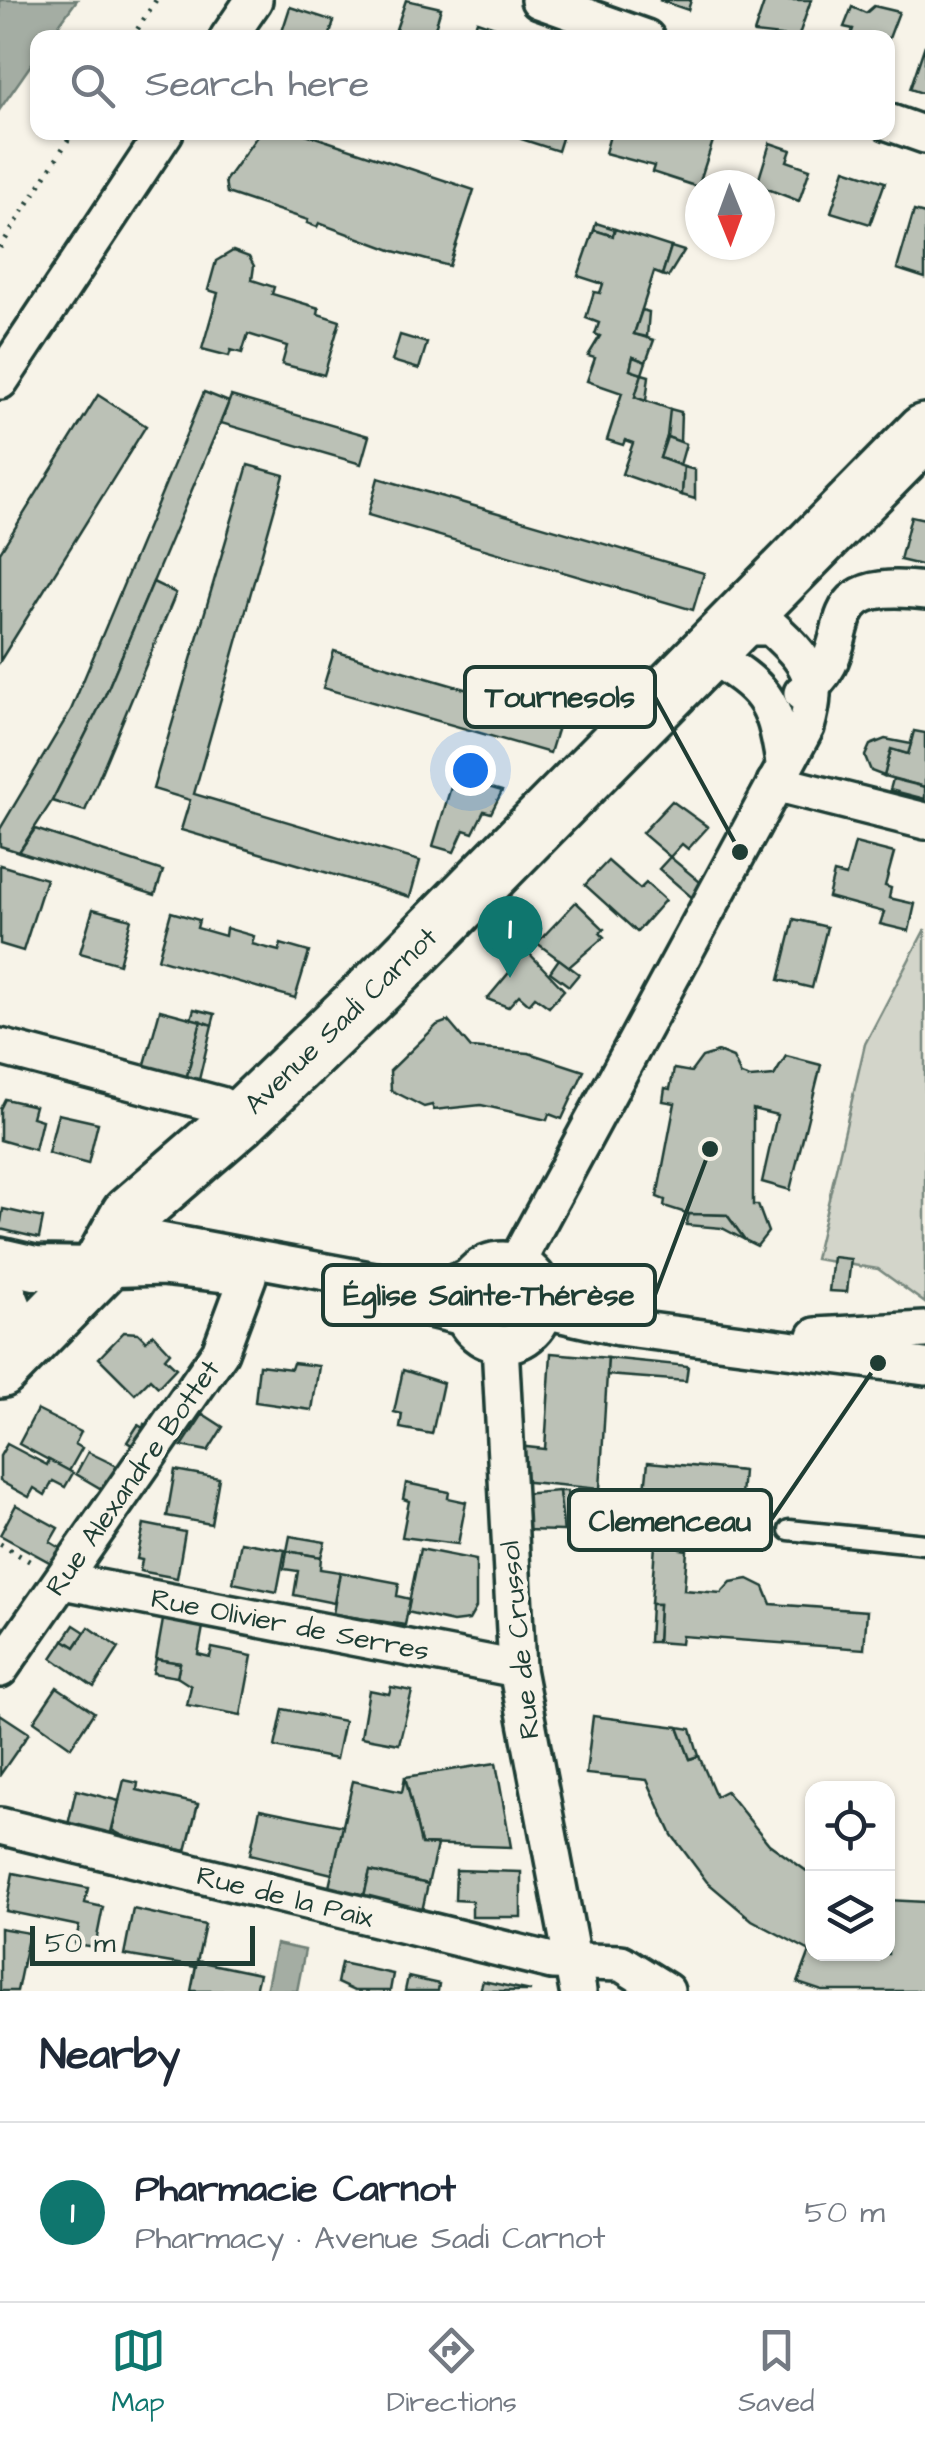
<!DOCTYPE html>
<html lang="en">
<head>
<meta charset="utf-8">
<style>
	body { margin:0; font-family:"Architects Daughter",sans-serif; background:#f6f6f7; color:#1f2937 }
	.controls { position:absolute; right:30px; bottom:30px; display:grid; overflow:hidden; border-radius:20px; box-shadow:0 2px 8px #0004 }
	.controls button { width:90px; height:90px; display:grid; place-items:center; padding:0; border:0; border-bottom:2px solid #e0e1e3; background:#fff; color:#1f2937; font:50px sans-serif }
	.compass { position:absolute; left:685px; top:170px; width:90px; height:90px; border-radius:50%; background:#fff; box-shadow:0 2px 8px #0004; rotate:179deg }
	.scale { position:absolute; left:30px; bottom:25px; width:225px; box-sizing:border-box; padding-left:10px; border:5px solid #1f3d34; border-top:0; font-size:28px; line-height:35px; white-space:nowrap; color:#1f3d34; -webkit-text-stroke:8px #f7f3e8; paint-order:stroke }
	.you { position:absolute; left:470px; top:770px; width:35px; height:35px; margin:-25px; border:8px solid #fff; border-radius:50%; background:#1a73e8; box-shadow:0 0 0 15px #1a73e833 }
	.badge { display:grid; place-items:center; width:65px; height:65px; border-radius:50%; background:#0f766e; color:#fff; font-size:32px; font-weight:700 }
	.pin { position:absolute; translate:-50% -82px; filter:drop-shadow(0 2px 5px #0008) }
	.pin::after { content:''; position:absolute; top:52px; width:35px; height:30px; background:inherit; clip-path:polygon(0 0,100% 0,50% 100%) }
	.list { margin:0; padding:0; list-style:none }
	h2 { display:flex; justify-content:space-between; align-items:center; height:130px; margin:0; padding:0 40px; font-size:42px }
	h2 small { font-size:32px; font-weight:400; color:#747a83 }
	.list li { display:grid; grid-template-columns:65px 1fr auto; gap:30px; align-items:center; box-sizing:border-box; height:180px; padding:0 40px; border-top:2px solid #e0e1e3 }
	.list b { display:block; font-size:38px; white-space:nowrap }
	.list p { margin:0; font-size:32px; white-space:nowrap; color:#747a83 }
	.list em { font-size:32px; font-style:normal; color:#747a83 }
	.icon { flex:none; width:55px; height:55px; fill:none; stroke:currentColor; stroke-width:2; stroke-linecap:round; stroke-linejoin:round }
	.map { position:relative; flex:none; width:925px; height:1991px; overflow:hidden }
	.search { position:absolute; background:#fff; box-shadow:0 2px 8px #0004; left:30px; right:30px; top:30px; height:110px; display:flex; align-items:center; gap:25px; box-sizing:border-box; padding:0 35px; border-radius:20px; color:#747a83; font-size:38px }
	.sheet { height:310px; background:#fff }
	nav { display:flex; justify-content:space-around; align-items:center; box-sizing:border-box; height:140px; border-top:2px solid #e0e1e3; background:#fff; font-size:28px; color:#747a83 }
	nav a { display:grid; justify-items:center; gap:5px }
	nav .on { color:#0f766e }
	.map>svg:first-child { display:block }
	.green { fill:#d3d5ca; stroke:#79897f; stroke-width:2.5 }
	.water { fill:#a4ada3; stroke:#6f8077; stroke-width:2.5 }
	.building { fill:#bbc1b6; stroke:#1f3d34; stroke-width:2.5 }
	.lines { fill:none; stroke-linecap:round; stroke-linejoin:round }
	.service-casing { stroke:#1f3d34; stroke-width:25 }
	.minor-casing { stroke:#1f3d34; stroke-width:42 }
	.tertiary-casing { stroke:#1f3d34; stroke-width:50 }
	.primary-casing { stroke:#1f3d34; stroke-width:62 }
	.path { stroke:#1f3d34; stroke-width:5; stroke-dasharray:2.5 8; stroke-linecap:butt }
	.service { stroke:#f7f3e8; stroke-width:18 }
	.minor { stroke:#f7f3e8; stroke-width:35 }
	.tertiary { stroke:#f7f3e8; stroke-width:42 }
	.primary { stroke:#f7f3e8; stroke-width:55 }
	.labels { text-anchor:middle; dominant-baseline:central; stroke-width:9; stroke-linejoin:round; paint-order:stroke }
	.street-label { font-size:28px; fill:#1f3d34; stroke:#f7f3e8 }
	.leader { fill:none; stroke:#1f3d34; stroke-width:4 }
	.callout-dot { fill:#1f3d34; stroke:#f7f3e8; stroke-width:4 }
	.callout { fill:#f7f3e8; stroke:#1f3d34; stroke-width:4 }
	.callout-label { font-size:30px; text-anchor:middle; font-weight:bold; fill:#1f3d34 }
</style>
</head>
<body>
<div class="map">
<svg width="925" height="1991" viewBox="0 0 925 1991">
	<rect width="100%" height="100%" fill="#f7f3e8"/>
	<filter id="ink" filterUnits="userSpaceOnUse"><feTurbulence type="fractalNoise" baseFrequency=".01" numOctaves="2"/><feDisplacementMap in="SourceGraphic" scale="20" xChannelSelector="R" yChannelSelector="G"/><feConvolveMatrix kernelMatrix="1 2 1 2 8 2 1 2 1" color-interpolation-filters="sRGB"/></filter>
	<g filter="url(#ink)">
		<path class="green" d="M925,929v374l-47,-34 -63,-10 50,-215z"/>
		<g class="water">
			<path d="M0,0h77l-27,37 -12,1 -1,18 -37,53z"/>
			<path d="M276,1944l29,6 -8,41h-31z"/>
		</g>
		<g class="building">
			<path d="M406,0l35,8 -9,30h-39z"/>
			<path d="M659,0h32l-3,10z"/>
			<path d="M765,0h46l-13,38 -44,-5z"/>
			<path d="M874,6l25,6 -11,29v-3h-38l3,-9 -9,-2 8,-20 14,6z"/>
			<path d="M290,7l44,14 -5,17h-49z"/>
			<path d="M477,21l33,11 -2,6h-37z"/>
			<path d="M925,45v49l-15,-5z"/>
			<path d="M260,132h40l174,58 -25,76 -55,-15 -75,-28 -2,4 -10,-4 1,-3 -81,-27 -2,-12z"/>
			<path d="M523,132h41l-6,19 -37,-12z"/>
			<path d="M611,132h96l7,6 -16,49 -46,-15 2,-6 -49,-13z"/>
			<path d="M770,143l21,7 -4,11 23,8 -11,32 -42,-16z"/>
			<path d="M845,169l40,13 -15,42 -39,-12z"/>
			<path d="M914,211l11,3v64l-28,-9z"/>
			<path d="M596,223l19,6 -2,7 -19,-6z"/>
			<path d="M615,229l56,18 -9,28 -8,-3 -20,62 20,6 -8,22 -13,-5 -3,13 12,4 -7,23 35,12 2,13 -12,36 24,9 -2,28 -60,-21 11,-31 -8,-3 -2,5 -16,-5 15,-47 -35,-12 8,-23 -7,-2 12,-20 -5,-2 4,-11 -13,-5 8,-26 6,1 3,-9 -25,-8 16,-46 19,6z"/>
			<path d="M671,247l13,4 -16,26 -6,-2z"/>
			<path d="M233,251l16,6 5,9 -2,14 22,7 -2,7 47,14 -1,6 22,7 -16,54 -42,-11 5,-18 -39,-12 -6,19 -11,-3 -2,6 -27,-7 16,-56 -10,-3 8,-29z"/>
			<path d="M642,310l7,2 -2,25 -13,-3z"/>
			<path d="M400,335l27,8 -8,26 -27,-8z"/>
			<path d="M633,357l13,5 -4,12 -12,-4z"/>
			<path d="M642,374l7,2 -3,25 -11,-4z"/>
			<path d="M204,392l25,10 -125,296 -52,103 -33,51 -19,-6v-17l71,-119z"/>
			<path d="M98,395l48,31 -146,235v-109z"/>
			<path d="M231,396l138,40 -8,28 -140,-41z"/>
			<path d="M670,409l11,3 -1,30 -13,-5z"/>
			<path d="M667,437l19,7 -6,21 -20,-7z"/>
			<path d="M248,465l36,10 -90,319 226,67 -10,36 -229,-67 9,-30 -37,-11z"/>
			<path d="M684,467l11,3v29l-13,-4z"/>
			<path d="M378,478l326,95 -11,37 -325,-95z"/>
			<path d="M911,516l14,3v47l-25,-6z"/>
			<path d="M153,582l23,11 -91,218 -33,-10 52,-103z"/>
			<path d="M334,651l227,66 -11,36 -227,-65z"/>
			<path d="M914,731l11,2v54l-41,-11 7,-27 17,5z"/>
			<path d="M885,739l26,5 -3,10 -17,-5 -7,27 -13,-5 -6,-15 5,-11z"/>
			<path d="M454,777l48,14 -11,22 -7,-2 -11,22 -9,-3 -10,22 -21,-6z"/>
			<path d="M893,779l32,8v12l-35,-9z"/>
			<path d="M672,801l36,26 -20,22 -6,-5 -12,13 -28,-24z"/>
			<path d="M35,829l128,42 -8,24 -136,-43z"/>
			<path d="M855,843l39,10 -9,33 6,2 -2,10 26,6 -6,27 -29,-7 4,-12 -56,-15 6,-24 12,3z"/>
			<path d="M670,857l35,29 -9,15 -37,-32z"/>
			<path d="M608,861l32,28 6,-6 19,17 -28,32 -52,-47z"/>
			<path d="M0,865l46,14 -23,72 -23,-7z"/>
			<path d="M576,902l28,27 -4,4 4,4 -35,30 -32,-24z"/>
			<path d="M93,909l38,10 -12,45 -39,-11z"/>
			<path d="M171,912l28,8 -2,8 28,8 1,-8 28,8 -2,8 27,7 2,-7 28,8 -14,46 -137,-39z"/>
			<path d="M794,919l33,8 -15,61 -33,-8z"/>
			<path d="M527,951l37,39 -15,17 -14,-10 -6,7 -10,-9 -11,12 -21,-8z"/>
			<path d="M559,959l20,15 -10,12 -19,-14z"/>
			<path d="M194,1009l21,5 -3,11 -21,-6z"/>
			<path d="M160,1010l41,11 -15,59 -42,-12z"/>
			<path d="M201,1021l11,4 -14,59 -12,-4z"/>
			<path d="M448,1021l23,27 58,5 55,18 -22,48 -13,-5 -2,6 -66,-15 -47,5 -2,-5 -8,2 -33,-17 -1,-19 47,-46z"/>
			<path d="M718,1052l15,6 8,17 9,3 24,-2 12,-20 35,9 -31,125 -28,-8 15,-67 -24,-6v96h5l10,27 -11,14 -12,-6 -18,-25 -38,-1 -25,-8 1,-6 -8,-3 18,-94 -12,-2 2,-13 5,1 4,-20 17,3 11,-15z"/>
			<path d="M5,1099l30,7 -3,11 10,3 -7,30 -35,-10v-31z"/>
			<path d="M58,1114l40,9 -10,41 -40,-11z"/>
			<path d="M3,1209l40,9 -4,20 -39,-9z"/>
			<path d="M689,1214l38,1 18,25 -23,-12 -36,-3z"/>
			<path d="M833,1257l18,2 -4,33 -18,-1z"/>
			<path d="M124,1332l14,1 8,8 7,-7 17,18 -5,6 11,10 -18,19 -8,-8 -15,15 -36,-36z"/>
			<path d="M551,1353l57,5 -8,131 -81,-8 -2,-35 28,3z"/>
			<path d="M608,1358l80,8 -2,15 -79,-6z"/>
			<path d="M293,1363l26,3 -7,44 -57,-8 4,-37 32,4z"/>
			<path d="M403,1370l40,13 -11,51 -32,-6 2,-14 -8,-2z"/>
			<path d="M37,1410l44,22 -6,12 7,4 -13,23 -50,-27z"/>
			<path d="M203,1414l20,13 -15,24 -26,-5z"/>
			<path d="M144,1424l5,2 -14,21 -8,-5 11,-17 5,3z"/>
			<path d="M7,1444l40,21 2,-5 24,13 -8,14 -12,-6 -8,14 -11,-7 -5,9 -29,-16v-25z"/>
			<path d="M88,1452l33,16 -16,23 -29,-17z"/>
			<path d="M648,1462l95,9 -3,37 -96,-9z"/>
			<path d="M175,1470l44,8 -8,46 -44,-8z"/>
			<path d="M406,1483l43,9 -1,6 18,4 -8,42 -56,-7 7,-36 -6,-2z"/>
			<path d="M559,1491l5,40 -41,-1 -3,-36z"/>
			<path d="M559,1491h8l4,40h-7z"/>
			<path d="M16,1505l42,23 -8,14 15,9 -10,14 -55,-30z"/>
			<path d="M144,1524l41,8 -8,46 -37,-7 2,-11 -5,-1z"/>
			<path d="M656,1530l26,3 -2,16 7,1 -3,40 37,3 10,-11 17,-3 16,8 7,17 96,7 -3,38 -182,-13 -1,8 -24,-2 2,-38h-8z"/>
			<path d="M290,1536l35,6 -4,15 -34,-6z"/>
			<path d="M241,1542l44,8 -8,42 -44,-9z"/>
			<path d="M420,1549l56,11v48l-7,12 -16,2 -46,-10z"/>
			<path d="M287,1551l34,6 -1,12 20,3 -6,31 -40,-8 4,-24 -14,-2z"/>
			<path d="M340,1572l59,11 -2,13 13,3 -5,26 -72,-11z"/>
			<path d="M651,1604h8l-2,38h-8z"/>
			<path d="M163,1620l40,7 -5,27 12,3 2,-9 40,8 -11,59 -54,-10 4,-19 -14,-9 3,-14 -24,-4z"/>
			<path d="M74,1625l11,7 -10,15 -11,-7z"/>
			<path d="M89,1627l30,21 -25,39 -42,-29 12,-18 11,7z"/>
			<path d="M156,1659l24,4 -3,14 -24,-4z"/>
			<path d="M57,1687l37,25 -23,35 -37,-26z"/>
			<path d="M391,1687l21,4 -13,53 -38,-7 8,-47 20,4z"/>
			<path d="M283,1709l61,12 -8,38 -61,-12z"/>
			<path d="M0,1714l29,19 -29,42z"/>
			<path d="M593,1716l85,11 12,32 9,-3 17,40 10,-5 43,53 43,31v79h76v-54l37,2v89h-103l-24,-8 12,-32 -58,-31 -45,-38 -35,-47 -25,-55 -61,-6z"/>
			<path d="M678,1727l13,2 8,27 -9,3z"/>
			<path d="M496,1763l15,84 -90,-3 -16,-67z"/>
			<path d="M405,1777l16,67 16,1 -9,39 -58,-13 -6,25 -35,-9 24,-106 49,11z"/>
			<path d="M124,1780l14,3 -1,7 61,14 -12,47 -61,-14 -13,-7z"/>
			<path d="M76,1790l43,11 -10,39 -42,-11z"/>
			<path d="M260,1809l83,17 -11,48 -82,-20z"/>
			<path d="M456,1870l65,2v45h-49v-16l-17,-1z"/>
			<path d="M370,1871l58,13 -6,27 -58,-15z"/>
			<path d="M13,1873l75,15 -3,15 18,4 -8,40 -20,-3 4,-18 -73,-15z"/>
			<path d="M133,1909l72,16 -9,42 -72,-12z"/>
			<path d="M0,1928l29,5 -12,58h-17z"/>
			<path d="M197,1961l62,13 -4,17h-64z"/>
			<path d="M341,1963l52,11 -3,17h-36l-17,-8z"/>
			<path d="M408,1977l31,7 -1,7h-33z"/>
			<path d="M483,1981l48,10h-51z"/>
		</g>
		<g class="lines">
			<g class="service-casing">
				<path id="service" d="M789,1530l136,14"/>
			</g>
			<g class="minor-casing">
				<g id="minor">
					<path d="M539,0l107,38"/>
					<path d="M228,38l26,-38"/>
					<path d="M888,122l37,13"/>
					<path d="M0,381l165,-249"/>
					<path d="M802,693c66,-44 1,-117 123,-102"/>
					<path d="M775,783l150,38"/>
					<path d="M0,1047l220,58 21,13"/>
					<path d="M111,1257l27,-20 269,50 32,1 27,-9"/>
					<circle cx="503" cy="1302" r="42"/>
					<path d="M517,1262l289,-535c15,-51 2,-66 -35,-100h-25l-38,26c57,36 66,44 76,110"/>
					<path d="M99,1269l64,-2 64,7"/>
					<path d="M397,1301l66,16"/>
					<path d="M544,1310l75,17 306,40"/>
					<path d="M816,1336l109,-6"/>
					<path d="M500,1344l17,325 61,322"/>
					<path d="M63,1581l454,88"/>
					<path d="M0,1669l220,-317 28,-75"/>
					<path d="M0,1826l552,135 69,2 45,28"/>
				</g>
			</g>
			<g class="tertiary-casing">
				<g id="tertiary">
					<path d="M0,1260l35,8 64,1"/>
					<path d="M0,1283l13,32 -4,46"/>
				</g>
			</g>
			<g class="primary-casing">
				<path id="primary" d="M0,1370l99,-101 30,-54 112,-97 155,-149 529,-537"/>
			</g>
			<g class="path">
				<path d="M132,38l24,-38"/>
				<path d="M0,248l73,-116"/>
				<path d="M0,1544l36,21"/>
			</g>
			<use href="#service" class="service"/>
			<use href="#minor" class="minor"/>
			<use href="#tertiary" class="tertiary"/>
			<use href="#primary" class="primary"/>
		</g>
	</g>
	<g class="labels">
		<g class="street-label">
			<text transform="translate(341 1021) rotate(-44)">Avenue Sadi Carnot</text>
			<text transform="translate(133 1478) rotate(-55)">Rue Alexandre Bottet</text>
			<text transform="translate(290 1625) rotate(11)">Rue Olivier de Serres</text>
			<text transform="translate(520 1640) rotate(-96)">Rue de Crussol</text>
			<text transform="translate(285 1897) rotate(14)">Rue de la Paix</text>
		</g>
	</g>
	<path class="leader" d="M740 852L655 697M710 1149L655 1295M878 1363L771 1520"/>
	<g class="callout-dot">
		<circle cx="740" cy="852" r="10"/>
		<circle cx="710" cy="1149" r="10"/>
		<circle cx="878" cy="1363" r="10"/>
	</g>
	<g class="callout">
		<rect x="465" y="667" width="190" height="60" rx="10"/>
		<rect x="323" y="1265" width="332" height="60" rx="10"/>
		<rect x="569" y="1490" width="202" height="60" rx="10"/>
	</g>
	<g class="callout-label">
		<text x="560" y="707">Tournesols</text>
		<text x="489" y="1305">Église Sainte-Thérèse</text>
		<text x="670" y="1531">Clemenceau</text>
	</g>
</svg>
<div class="controls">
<button><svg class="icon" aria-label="locate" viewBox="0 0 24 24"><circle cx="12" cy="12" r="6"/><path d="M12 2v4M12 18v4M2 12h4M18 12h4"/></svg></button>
<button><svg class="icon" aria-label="layers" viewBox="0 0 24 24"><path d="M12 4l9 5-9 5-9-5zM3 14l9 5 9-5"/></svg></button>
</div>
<svg class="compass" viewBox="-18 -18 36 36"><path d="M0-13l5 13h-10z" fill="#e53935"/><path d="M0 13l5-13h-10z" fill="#747a83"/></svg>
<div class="scale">50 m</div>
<div class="you"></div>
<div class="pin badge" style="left:510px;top:978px">1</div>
<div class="search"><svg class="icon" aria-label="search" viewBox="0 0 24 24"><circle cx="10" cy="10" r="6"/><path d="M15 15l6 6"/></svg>Search here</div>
</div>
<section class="sheet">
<h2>Nearby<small></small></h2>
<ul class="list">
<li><span class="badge">1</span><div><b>Pharmacie Carnot</b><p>Pharmacy · Avenue Sadi Carnot</p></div><em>50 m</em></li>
</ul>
</section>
<nav>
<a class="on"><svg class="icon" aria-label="map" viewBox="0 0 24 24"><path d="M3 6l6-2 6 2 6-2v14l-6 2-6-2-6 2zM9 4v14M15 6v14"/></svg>Map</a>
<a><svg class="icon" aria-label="directions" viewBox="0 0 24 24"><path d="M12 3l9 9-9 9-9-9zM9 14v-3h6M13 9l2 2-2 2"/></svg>Directions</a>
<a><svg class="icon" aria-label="saved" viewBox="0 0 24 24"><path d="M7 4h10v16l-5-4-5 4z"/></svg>Saved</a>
</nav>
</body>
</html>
